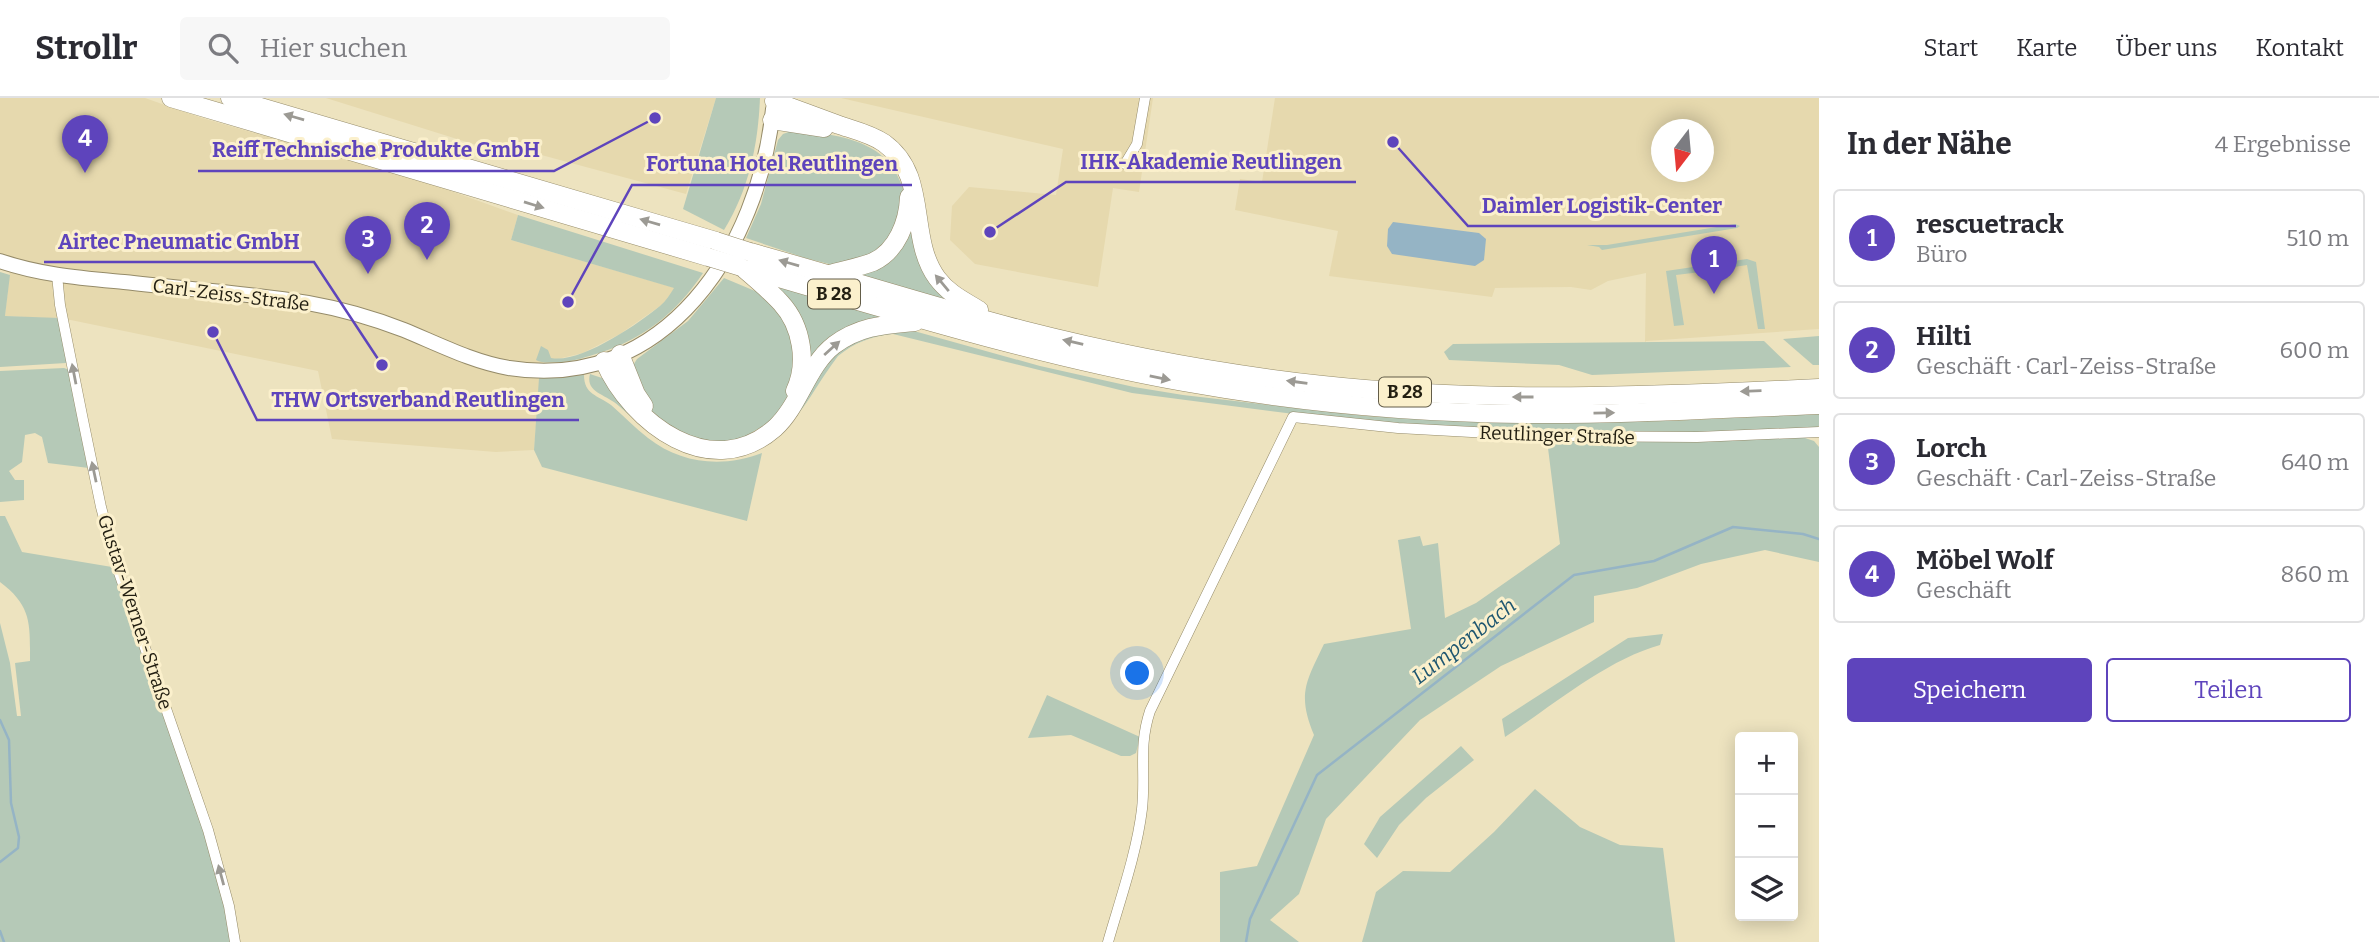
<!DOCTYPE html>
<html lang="de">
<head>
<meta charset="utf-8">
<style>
	body { margin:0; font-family:Bitter,serif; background:#f7f7f7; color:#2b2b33 }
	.controls { position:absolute; right:21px; bottom:21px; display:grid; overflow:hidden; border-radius:7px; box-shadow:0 4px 18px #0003 }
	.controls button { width:63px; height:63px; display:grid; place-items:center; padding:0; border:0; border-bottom:2px solid #e1e1e2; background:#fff; color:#2b2b33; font:35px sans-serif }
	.compass { position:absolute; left:1651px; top:21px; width:63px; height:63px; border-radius:50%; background:#fff; box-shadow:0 4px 18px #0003; rotate:196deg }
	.you { position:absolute; left:1138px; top:576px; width:24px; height:24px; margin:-18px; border:5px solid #fff; border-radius:50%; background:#1a73e8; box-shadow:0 0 0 10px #1a73e833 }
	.badge { display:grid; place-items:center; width:46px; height:46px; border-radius:50%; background:#5e44bc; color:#fff; font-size:23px; font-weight:700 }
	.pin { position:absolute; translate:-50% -58px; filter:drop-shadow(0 2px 4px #0008) }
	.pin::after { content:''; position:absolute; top:37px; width:24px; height:21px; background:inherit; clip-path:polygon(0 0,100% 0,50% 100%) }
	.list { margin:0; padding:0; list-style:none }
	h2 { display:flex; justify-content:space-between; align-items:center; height:91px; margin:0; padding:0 28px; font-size:30px }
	h2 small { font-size:23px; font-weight:400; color:#7c7c81 }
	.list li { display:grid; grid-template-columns:46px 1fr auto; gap:21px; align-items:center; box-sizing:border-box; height:98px; margin:0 14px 14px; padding:0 14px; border:2px solid #e1e1e2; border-radius:7px }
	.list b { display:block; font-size:26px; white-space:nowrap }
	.list p { margin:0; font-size:23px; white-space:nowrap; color:#7c7c81 }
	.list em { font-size:23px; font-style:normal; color:#7c7c81 }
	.actions { display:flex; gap:14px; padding:21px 28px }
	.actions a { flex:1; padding:16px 0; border:2px solid #5e44bc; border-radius:7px; text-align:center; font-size:24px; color:#5e44bc }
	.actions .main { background:#5e44bc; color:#fff }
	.icon { flex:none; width:38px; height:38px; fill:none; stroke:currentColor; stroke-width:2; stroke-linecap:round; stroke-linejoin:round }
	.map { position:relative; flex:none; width:1819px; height:844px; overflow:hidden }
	header { display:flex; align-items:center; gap:42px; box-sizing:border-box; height:98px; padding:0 35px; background:#fff; border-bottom:2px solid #e1e1e2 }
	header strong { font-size:33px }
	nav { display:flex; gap:38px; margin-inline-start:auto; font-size:24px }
	.search { width:490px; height:63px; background:#f7f7f7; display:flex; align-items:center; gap:18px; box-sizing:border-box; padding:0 24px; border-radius:7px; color:#7c7c81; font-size:26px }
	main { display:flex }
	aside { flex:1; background:#fff }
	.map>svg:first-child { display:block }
	.built { fill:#e6d9ae; fill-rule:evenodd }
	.green { fill:#b5c9b7 }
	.water { fill:#95b4c5 }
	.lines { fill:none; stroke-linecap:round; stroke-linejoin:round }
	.stream { stroke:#95b4c5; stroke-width:2.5 }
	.street-casing { stroke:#958b69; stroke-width:11 }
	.secondary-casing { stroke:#958b69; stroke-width:16 }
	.highway-casing { stroke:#958b69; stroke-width:19 }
	.street { stroke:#fff; stroke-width:10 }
	.secondary { stroke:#fff; stroke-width:14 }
	.highway { stroke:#fff; stroke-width:18 }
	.highway-bridge-casing { stroke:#958b69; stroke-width:19; stroke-linecap:butt }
	.highway-bridge { stroke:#fff; stroke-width:18 }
	.oneway { fill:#9c9a94 }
	.labels { text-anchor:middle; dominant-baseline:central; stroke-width:6; stroke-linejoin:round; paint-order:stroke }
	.shield { fill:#fbf0cc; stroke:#635d49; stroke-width:2 }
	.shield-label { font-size:18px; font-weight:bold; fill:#221e11 }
	.street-label { font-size:19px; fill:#221e11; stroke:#fbf0cc }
	.water-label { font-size:21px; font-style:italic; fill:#1e5670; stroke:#fbf0cc }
	.leader { fill:none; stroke:#5e44bc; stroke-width:2.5 }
	.callout-dot { fill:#5e44bc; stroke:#fbf0cc; stroke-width:2.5 }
	.callout-label { font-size:21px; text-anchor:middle; font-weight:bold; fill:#5e44bc; stroke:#fbf0cc; stroke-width:6; stroke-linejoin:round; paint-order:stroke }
</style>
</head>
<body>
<header>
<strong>Strollr</strong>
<div class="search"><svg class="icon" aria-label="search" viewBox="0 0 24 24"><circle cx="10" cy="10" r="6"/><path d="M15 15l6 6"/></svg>Hier suchen</div>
<nav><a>Start</a><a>Karte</a><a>Über uns</a><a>Kontakt</a></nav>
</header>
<main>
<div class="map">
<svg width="1819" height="844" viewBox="0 0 1819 844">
	<rect width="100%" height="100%" fill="#ede3bf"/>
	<g class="built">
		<path d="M0,0h145l57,20 224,64 92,33 -7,25 164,48 -12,16 -43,30 -37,19 -42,10 -7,87 -38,2 -164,-13 -14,-68 -252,-52 -61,-3 6,-55 -11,-4z"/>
		<path d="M326,0h390l-30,96 -178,-48 -3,8z"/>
		<path d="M841,0h312l-14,94 -26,-4 -15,99 -123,-23 -25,-24 2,-34 17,-19 87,8 7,-46z"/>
		<path d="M1275,0h544v231l-173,12 -1,2 1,-70 -38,8 -17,9 -20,-3 -76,1 -3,9 -163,-21 9,-45 -103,-21 5,-31 22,3zM1661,32h42v42h-42z"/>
	</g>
	<g class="green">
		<path d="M716,0h44c-2,47 -11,91 -36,132l-41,-21z"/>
		<path d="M794,32c39,4 90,9 106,51 2,4 5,11 4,16 0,12 -13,37 -17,50l-46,20 -36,-9 -59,-20 15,-34 17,-64 5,-6z"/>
		<path d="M518,117l185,58c-26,39 -59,66 -104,80 -13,4 -24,8 -37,9 -9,0 -19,2 -26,-2l5,-14 7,4 3,8c29,6 87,-34 109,-52 6,-5 10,-12 14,-18l-163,-48z"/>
		<path d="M909,125l56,87 -115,-36z"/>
		<path d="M1735,126l5,2 -3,2 -135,22 -3,-3 -12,-2h20z"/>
		<path d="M1747,161l9,3 9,67h-7l-11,-64 -26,4 -1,-6z"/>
		<path d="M1700,168l1,6 -25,3 8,50 -10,1 -8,-55z"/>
		<path d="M0,174l10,3 -5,41 55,2 8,41 -2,4 -66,4z"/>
		<path d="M724,180l43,18 12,12 19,47 -9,44 -21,24 -27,16 -16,3h-16l-28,-8 -24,-17 -10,-11 -15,-39 5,-8 51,-38z"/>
		<path d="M762,182l132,39 -84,48 -4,-12z"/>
		<path d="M893,231l21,2 126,35 94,21 49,8 183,21 128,7 173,-2 152,-7v12l-7,4 -20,-2 -95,5 -150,-1 -127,-6 -126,-12 -162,-21 -239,-59c-22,2 -39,9 -55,22 -20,26 -34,56 -58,79 -12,12 -25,17 -42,20 -54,9 -82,-16 -119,-49 -13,-12 -34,-13 -29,-32l15,5 57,57 83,12 99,-104z"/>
		<path d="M1819,238v29h-6l-30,-26z"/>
		<path d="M1764,243l27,26 -199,8 -33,-10 -110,-5 -5,-8 9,-8z"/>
		<path d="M64,270l6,2 19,98 -41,-5 -6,-26 -7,-4 -10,2 -3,27 -13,9 6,9h9v20l-24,2v-131z"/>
		<path d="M584,277c0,20 14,20 27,30 13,11 24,23 37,33 33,26 75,30 114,15l-15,68 -205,-54 -8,-17 5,-72z"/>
		<path d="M1799,338l15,5 5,6v115l-54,-12 -64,14 -64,24 -43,8v26l-93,44 -81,54 -94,99 -27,75 -29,26 29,22h-79v-70l37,-6 57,-131c-17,-41 -8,-53 10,-91l87,-15 -13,-89 22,-4 3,10 15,-3 7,75 31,-15 84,-59 -13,-104 150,2z"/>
		<path d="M0,418h5l17,36 90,15 92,263 21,76 6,36h-231v-319l10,40 7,53h4l-6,-53 15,-2c0,-37 2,-55 -30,-79z"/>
		<path d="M1663,536l-3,11c-54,15 -108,61 -155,92l-3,-18 126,-81z"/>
		<path d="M1047,597l93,42 -4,16 -6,3h-9l-50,-21 -43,3z"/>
		<path d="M1461,648l13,14 -48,38 -27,27 -22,33 -13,-14 16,-27z"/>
		<path d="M1535,691l45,38 40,18 43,3 12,94h-313l14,-50 27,-21 47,1 44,-40z"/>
	</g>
	<path class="water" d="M1393,124l86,11 7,6 -2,21 -9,6 -83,-12 -5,-8 1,-17z"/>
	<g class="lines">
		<g class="stream">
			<path d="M0,622l9,20 2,63 8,34 -1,11 -18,14"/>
			<path d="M0,833l4,11"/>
			<path d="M1246,844l4,-23 67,-144 257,-200 80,-14 79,-34 70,7 16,5"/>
		</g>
		<g class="street-casing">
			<g id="street">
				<path d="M1125,66l12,-20 8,-46"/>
				<path d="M57,177l3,30 23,115 18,87 16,60 91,263 21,76 6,36"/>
				<path d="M1108,844c12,-42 29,-90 34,-133 4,-36 -4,-62 8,-98l143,-294 105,11 149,8 150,1 122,-5"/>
			</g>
		</g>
		<g class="secondary-casing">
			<path id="secondary" d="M0,163c41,14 82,17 124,21 62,7 123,11 184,21 34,6 65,15 96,27 34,14 69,32 105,38 157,25 250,-121 264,-259"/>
		</g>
		<g class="highway-casing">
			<g id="highway">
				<path d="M171,0l537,159"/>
				<path d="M230,0l486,143"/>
				<path d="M774,3c22,8 43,16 65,24 15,5 32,9 45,18 46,33 23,94 53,135 12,16 26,22 42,32"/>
				<path d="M772,22l52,8"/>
				<path d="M750,154c91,25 181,54 273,78 98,25 199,44 300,55 165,18 331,11 496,3"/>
				<path d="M741,169c146,42 291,88 442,115 111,20 226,31 339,32 99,1 198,-5 297,-9"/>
				<path d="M744,171c13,11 26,22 37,34 21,23 27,60 14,88"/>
				<path d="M830,176c14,-4 30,-7 43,-12 24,-11 35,-40 36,-65"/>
				<path d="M620,256l16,40 8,12"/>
				<path d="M604,263c27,62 107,123 171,67 25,-23 32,-62 59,-83 26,-19 49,-20 81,-23"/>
			</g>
		</g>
		<use href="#street" class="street"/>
		<use href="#secondary" class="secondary"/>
		<use href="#highway" class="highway"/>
		<g class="highway-bridge-casing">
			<g id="highway-bridge">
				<path d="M716,143l34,11"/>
				<path d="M708,159l33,10"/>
			</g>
		</g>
		<use href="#highway-bridge" class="highway-bridge"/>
	</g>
	<defs><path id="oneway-solid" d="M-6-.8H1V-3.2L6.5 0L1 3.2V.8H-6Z" transform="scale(1.75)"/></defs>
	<g class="oneway">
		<use href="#oneway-solid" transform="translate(294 19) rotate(-164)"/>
		<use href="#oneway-solid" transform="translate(534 107) rotate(17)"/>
		<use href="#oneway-solid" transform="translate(650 124) rotate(-164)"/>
		<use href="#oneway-solid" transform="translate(789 165) rotate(-164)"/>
		<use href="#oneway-solid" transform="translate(942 185) rotate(-130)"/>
		<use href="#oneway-solid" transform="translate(1073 244) rotate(-167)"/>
		<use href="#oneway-solid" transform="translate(832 250) rotate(-42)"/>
		<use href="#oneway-solid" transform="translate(74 276) rotate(-101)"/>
		<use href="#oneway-solid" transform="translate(1160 280) rotate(11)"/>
		<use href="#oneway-solid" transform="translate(1297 284) rotate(-172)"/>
		<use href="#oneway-solid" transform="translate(1751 293) rotate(178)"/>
		<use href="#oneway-solid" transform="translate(1523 299) rotate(-180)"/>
		<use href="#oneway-solid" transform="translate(1604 315) rotate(-1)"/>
		<use href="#oneway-solid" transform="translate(94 374) rotate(-102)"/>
		<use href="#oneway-solid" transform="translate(221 777) rotate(-105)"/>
	</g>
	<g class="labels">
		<g class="shield">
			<rect x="808" y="181.5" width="52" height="29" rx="5"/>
			<rect x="1379" y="279.5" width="52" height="29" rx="5"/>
		</g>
		<g class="shield-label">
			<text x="834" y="196">B 28</text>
			<text x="1405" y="294">B 28</text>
		</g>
		<g class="street-label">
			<text transform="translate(231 197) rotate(7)">Carl-Zeiss-Straße</text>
			<text transform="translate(1557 337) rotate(2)">Reutlinger Straße</text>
			<text transform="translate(135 514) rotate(72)">Gustav-Werner-Straße</text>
		</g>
		<g class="water-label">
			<text transform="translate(1464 543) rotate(-38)">Lumpenbach</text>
		</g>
	</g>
	<path class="leader" d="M655 20L554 73H198M990 134L1066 84H1356M568 204L632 87H912M1393 44L1468 128H1736M382 267L314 164H44M213 234L257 322H579"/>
	<g class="callout-dot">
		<circle cx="655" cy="20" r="7"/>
		<circle cx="990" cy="134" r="7"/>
		<circle cx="568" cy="204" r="7"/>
		<circle cx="1393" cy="44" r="7"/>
		<circle cx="382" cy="267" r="7"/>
		<circle cx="213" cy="234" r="7"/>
	</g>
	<g class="callout-label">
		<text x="376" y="59">Reiff Technische Produkte GmbH</text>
		<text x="1211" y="71">IHK-Akademie Reutlingen</text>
		<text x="772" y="73">Fortuna Hotel Reutlingen</text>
		<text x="1602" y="115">Daimler Logistik-Center</text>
		<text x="179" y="151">Airtec Pneumatic GmbH</text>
		<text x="418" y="309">THW Ortsverband Reutlingen</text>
	</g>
</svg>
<div class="controls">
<button>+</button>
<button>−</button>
<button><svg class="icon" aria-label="layers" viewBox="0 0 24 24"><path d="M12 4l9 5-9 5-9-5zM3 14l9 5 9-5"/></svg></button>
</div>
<svg class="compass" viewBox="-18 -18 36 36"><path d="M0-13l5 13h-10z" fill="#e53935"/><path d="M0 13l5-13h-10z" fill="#7c7c81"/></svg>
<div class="you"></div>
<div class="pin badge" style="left:1714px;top:196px">1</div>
<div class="pin badge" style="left:427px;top:162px">2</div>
<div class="pin badge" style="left:368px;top:176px">3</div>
<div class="pin badge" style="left:85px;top:75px">4</div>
</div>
<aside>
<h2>In der Nähe<small>4 Ergebnisse</small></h2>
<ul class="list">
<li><span class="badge">1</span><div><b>rescuetrack</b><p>Büro</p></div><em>510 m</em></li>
<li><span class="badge">2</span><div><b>Hilti</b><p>Geschäft · Carl-Zeiss-Straße</p></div><em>600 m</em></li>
<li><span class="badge">3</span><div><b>Lorch</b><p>Geschäft · Carl-Zeiss-Straße</p></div><em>640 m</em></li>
<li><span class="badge">4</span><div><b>Möbel Wolf</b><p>Geschäft</p></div><em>860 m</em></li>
</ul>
<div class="actions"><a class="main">Speichern</a><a>Teilen</a></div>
</aside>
</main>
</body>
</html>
